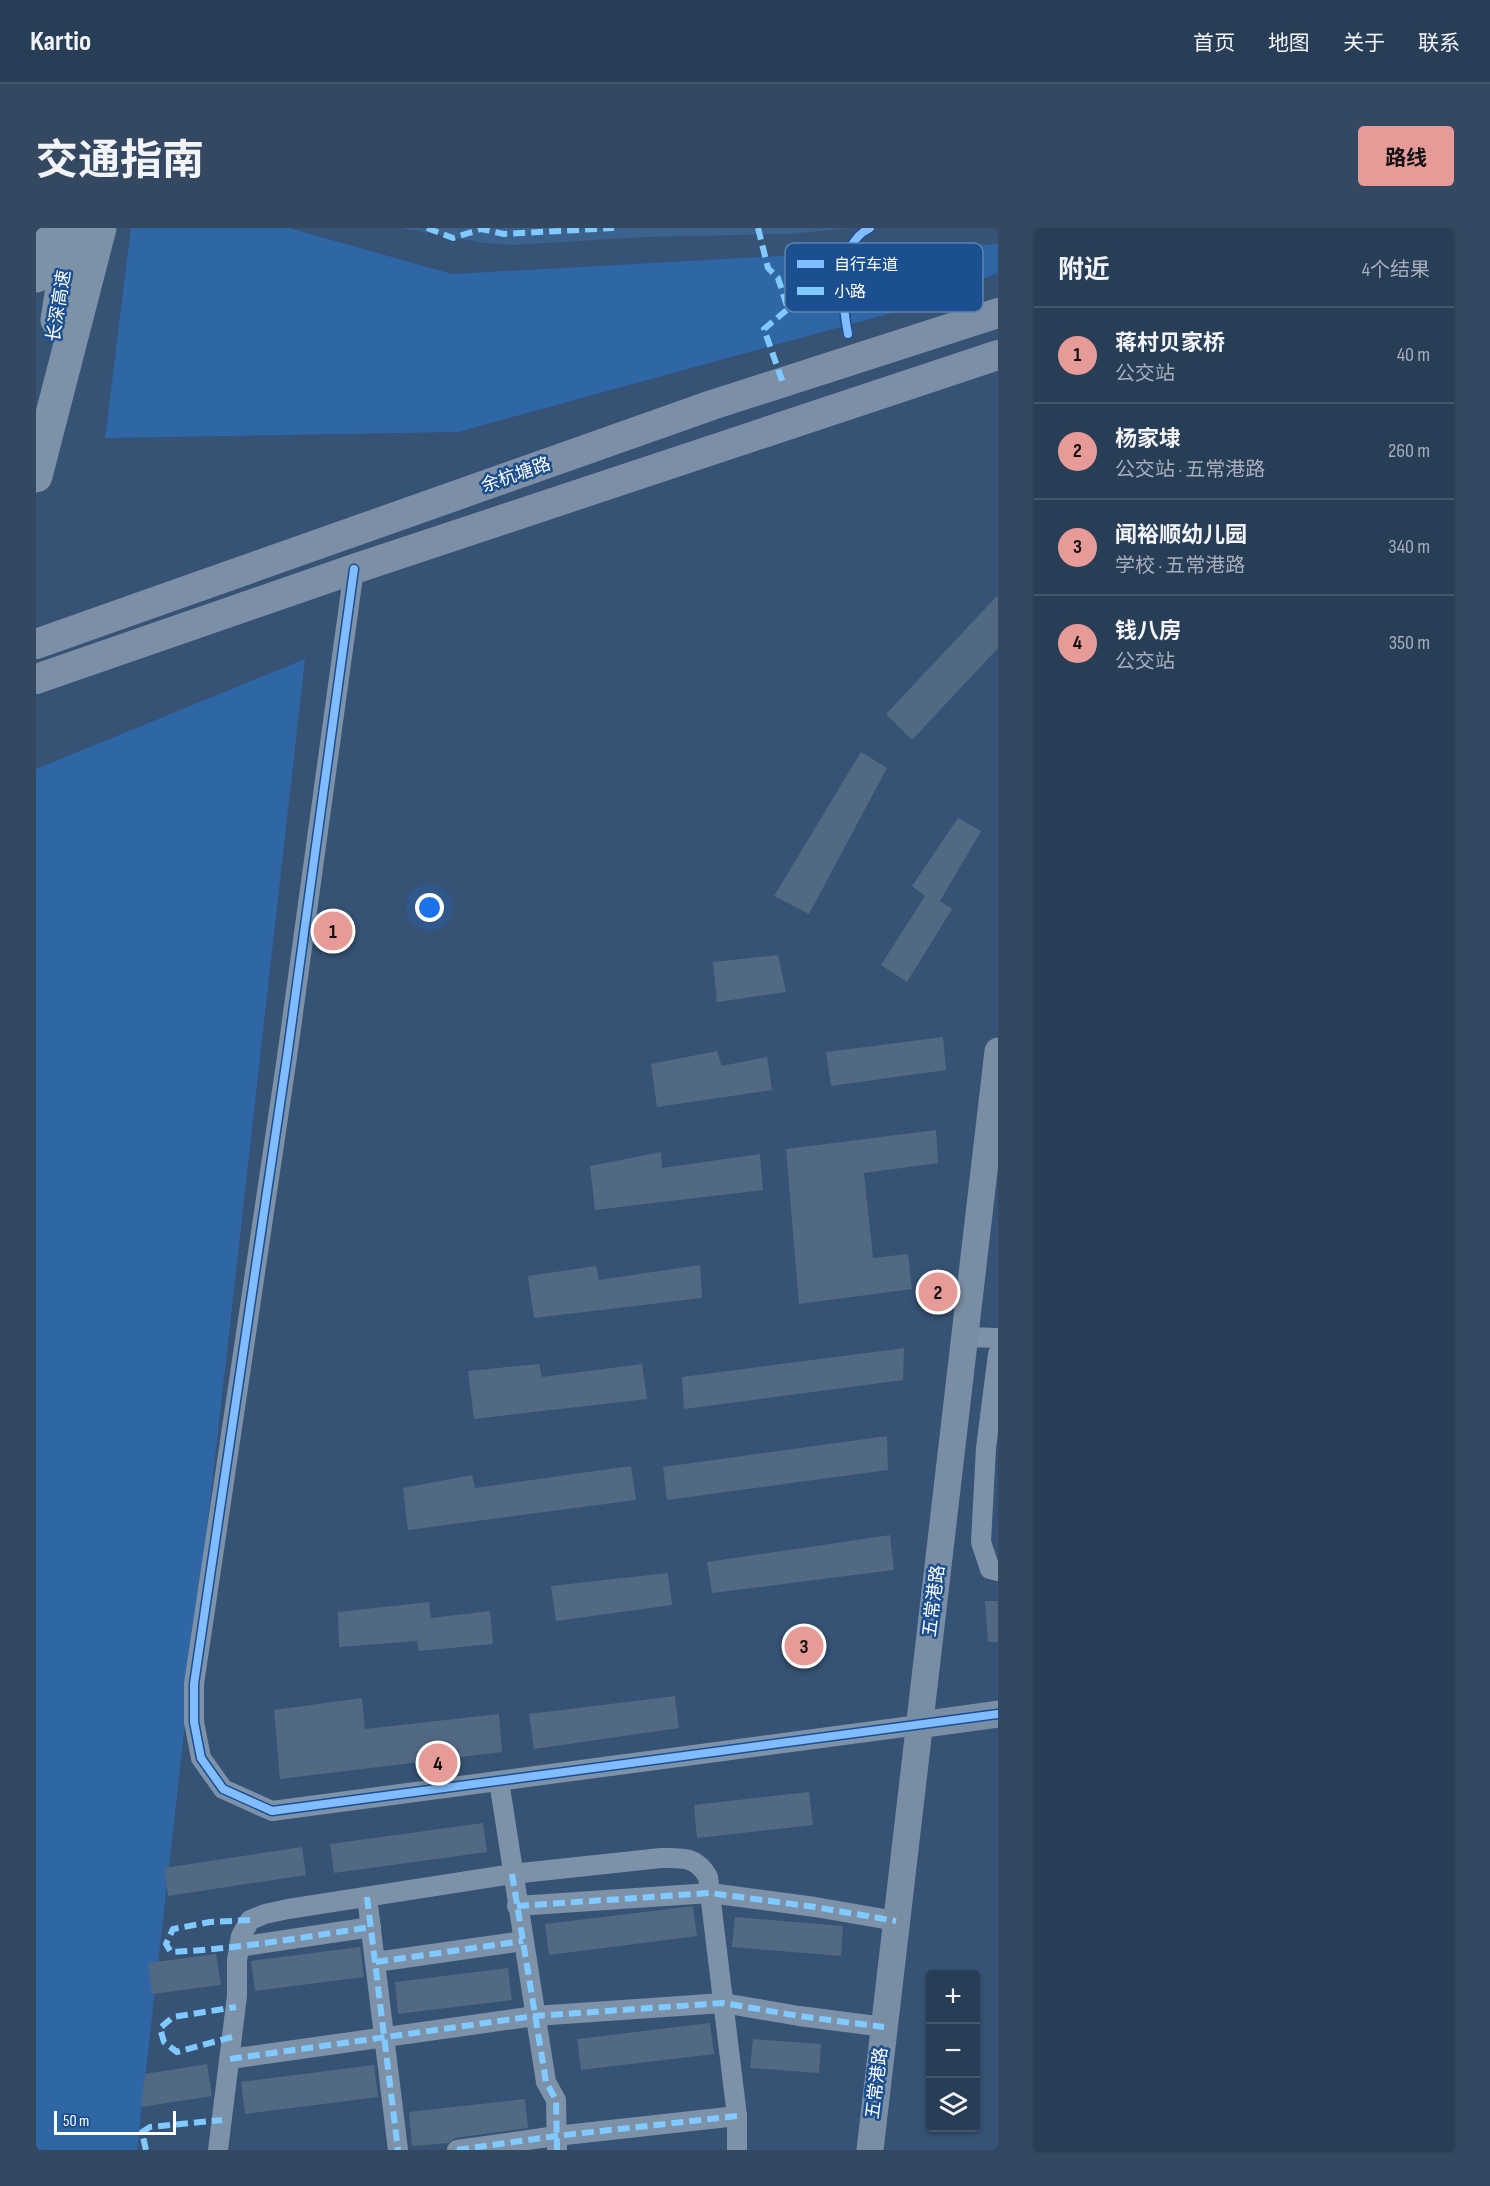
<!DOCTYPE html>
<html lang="zh">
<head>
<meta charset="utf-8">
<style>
	body { margin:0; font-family:"Sofia Sans Condensed","Noto Sans SC",sans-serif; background:#344961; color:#f1f3f6 }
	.controls { position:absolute; right:18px; bottom:18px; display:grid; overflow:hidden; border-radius:6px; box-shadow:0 2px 4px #0004 }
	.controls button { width:54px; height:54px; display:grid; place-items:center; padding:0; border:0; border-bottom:2px solid #44576d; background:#283e57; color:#f1f3f6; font:30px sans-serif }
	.scale { position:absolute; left:18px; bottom:15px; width:122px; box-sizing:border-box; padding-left:6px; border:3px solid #fff; border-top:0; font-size:16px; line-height:21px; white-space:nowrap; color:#fff; -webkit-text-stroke:4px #1b4f8f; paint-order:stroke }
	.you { position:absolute; left:394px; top:680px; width:21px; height:21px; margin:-15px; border:4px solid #fff; border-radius:50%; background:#1a73e8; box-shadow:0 0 0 9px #1a73e833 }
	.badge { display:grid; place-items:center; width:39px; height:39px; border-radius:50%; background:#e69b98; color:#111; font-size:20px; font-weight:700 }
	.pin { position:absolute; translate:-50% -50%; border:3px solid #fff; box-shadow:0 2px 6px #0006 }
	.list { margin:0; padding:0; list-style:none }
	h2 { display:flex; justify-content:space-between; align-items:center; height:78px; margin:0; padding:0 24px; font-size:26px }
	h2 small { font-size:20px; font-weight:400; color:#a5aeba }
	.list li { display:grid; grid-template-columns:39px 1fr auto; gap:18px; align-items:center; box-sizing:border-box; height:96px; padding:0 24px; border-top:2px solid #44576d }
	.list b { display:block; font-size:22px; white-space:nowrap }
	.list p { margin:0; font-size:20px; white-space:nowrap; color:#a5aeba }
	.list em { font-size:20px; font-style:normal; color:#a5aeba }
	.icon { flex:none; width:33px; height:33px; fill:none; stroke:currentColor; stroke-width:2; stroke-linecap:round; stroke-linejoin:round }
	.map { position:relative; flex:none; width:962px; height:1922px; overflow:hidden; border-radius:6px }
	header { display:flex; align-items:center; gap:36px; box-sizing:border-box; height:84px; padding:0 30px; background:#283e57; border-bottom:2px solid #44576d }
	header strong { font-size:28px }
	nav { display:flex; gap:33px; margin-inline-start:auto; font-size:21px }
	.intro { display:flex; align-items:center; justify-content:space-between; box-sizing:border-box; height:144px; padding:0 36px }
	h1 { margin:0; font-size:42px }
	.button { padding:15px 27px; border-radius:6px; background:#e69b98; color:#111; font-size:21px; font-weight:700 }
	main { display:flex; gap:36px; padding:0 36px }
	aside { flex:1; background:#283e57; border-radius:6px; box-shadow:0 2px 4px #0004 }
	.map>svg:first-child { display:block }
	.green { fill:#2f66a5 }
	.water { fill:#3b618d }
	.building { fill:#526984 }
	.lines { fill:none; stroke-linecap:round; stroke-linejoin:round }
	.street { stroke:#7d92a8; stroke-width:20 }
	.secondary { stroke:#798da4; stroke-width:27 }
	.primary { stroke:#7d8ea7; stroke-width:30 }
	.highway { stroke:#7e92a7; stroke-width:33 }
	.quiet { stroke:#80caff; stroke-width:6; stroke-dasharray:12 6; stroke-linecap:butt }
	.cycleway-casing { stroke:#1b4f8f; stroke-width:11 }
	.cycleway { stroke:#80bcff; stroke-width:8 }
	.labels { text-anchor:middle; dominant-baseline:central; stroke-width:5; stroke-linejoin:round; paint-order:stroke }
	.street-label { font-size:18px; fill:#fff; stroke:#1b4f8f }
	.key { fill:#1b4f8f; stroke:#5f84b1; stroke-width:1.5 }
	.key-label { font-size:16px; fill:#fff }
</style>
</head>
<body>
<header>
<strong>Kartio</strong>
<nav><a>首页</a><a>地图</a><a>关于</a><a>联系</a></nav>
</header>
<div class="intro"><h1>交通指南</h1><a class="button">路线</a></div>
<main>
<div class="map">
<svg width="962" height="1922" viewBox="0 0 962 1922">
	<rect width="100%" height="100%" fill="#365274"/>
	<g class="green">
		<path d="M95,0h158l163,46 546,-30v29l-110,41 -430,118 -353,6z"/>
		<path d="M269,431l-168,1491h-101v-1381z"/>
	</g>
	<path class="water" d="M365,0h449l-59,6 -144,3 -135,8 -28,-2z"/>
	<g class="building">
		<path d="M962,367v53l-86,92 -26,-26z"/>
		<path d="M825,524l26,16 -78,146 -35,-18z"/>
		<path d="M922,590l23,13 -41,70 12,8 -45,73 -26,-17 44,-69 -13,-10z"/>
		<path d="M742,727l8,37 -69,10 -4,-40z"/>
		<path d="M907,809l3,33 -115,16 -5,-34z"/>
		<path d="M681,823l5,15 45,-9 5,33 -115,17 -6,-43z"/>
		<path d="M900,902l2,33 -74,10 9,85 35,-4 4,35 -113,15 -13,-155z"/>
		<path d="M625,924l1,16 98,-14 3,36 -168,20 -5,-44z"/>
		<path d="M664,1037l2,33 -168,20 -6,-42 68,-10 3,14z"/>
		<path d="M868,1120l-1,32 -219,29 -2,-32z"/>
		<path d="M503,1136l3,13 100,-13 5,35 -173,20 -6,-48z"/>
		<path d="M851,1208l1,34 -221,30 -4,-33z"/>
		<path d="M595,1238l5,34 -228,30 -5,-42 69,-13 3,13z"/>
		<path d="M854,1307l4,35 -182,23 -5,-31z"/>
		<path d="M632,1345l4,32 -116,16 -5,-35z"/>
		<path d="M949,1373h13v41h-10z"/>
		<path d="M393,1374l2,16 59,-7 3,33 -74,7 -2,-10 -78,6 -1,-35z"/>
		<path d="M639,1468l4,32 -145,21 -5,-35z"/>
		<path d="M326,1470l3,31 134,-15 3,38 -222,27 -6,-69z"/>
		<path d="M773,1564l4,33 -116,13 -3,-33z"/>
		<path d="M447,1595l4,29 -153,21 -4,-29z"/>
		<path d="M266,1619l4,28 -138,21 -4,-28z"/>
		<path d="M657,1678l4,30 -148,19 -4,-31z"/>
		<path d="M699,1689l108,9 -2,30 -109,-9z"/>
		<path d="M324,1719l4,30 -109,14 -4,-30z"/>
		<path d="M180,1726l5,31 -69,9 -4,-31z"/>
		<path d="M472,1740l4,32 -114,14 -3,-32z"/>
		<path d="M674,1795l4,31 -133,16 -4,-31z"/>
		<path d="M717,1811l68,5 -2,29 -69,-5z"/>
		<path d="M171,1836l5,32 -71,11 4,-33z"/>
		<path d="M338,1837l4,32 -133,17 -4,-32z"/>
		<path d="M489,1871l3,29 -73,10 -7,5 -36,3 -3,-34z"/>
	</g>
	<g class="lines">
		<g class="street">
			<path d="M318,341l-67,488 -93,627v38l7,36 22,31 49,22 647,-86"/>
			<path d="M929,1109l33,1"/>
			<path d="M962,1126l-12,94 -5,94 9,27 8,2"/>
			<path d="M463,1553l47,301 10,18 1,50"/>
			<path d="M331,1669l31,253"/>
			<path d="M481,1678l193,-13 105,14 81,14"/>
			<path d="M203,1719l132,-20"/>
			<path d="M340,1734l147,-21"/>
			<path d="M194,1831l305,-43 188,-13 76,13 85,11"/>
			<path d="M182,1922l19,-154v-36l4,-24 9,-16 15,-6 23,-5 224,-35 149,-16c22,0 35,-2 47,19l29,239v34"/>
			<path d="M421,1922l99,-14 181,-20"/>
		</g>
		<g class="secondary">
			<path d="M883,1497l79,-11"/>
			<path d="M834,1922l128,-1099"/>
		</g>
		<g class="primary">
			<path d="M0,416l676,-239 286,-92"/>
			<path d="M0,451l318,-110 644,-214"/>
		</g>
		<g class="highway">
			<path d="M0,48l7,-48"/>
			<path d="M21,92l14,-92"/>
			<path d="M0,248l64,-248"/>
		</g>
		<g class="quiet">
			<path d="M391,0l26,10 28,-9 23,5 110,-6"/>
			<path d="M722,0l10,40 10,10 10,31 -24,20 19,54"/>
			<path d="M476,1646l34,208 10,18 1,50"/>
			<path d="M331,1669l31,253"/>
			<path d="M481,1678l193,-13 105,14 81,14"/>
			<path d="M214,1692l-40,2 -37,7 -7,15 5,8c67,-3 134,-15 200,-25"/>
			<path d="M340,1734l147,-21"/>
			<path d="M196,1809l-55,15 -13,-10 -4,-14 13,-11 63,-10"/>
			<path d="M194,1831l305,-43 188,-13 76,13 85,11"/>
			<path d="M110,1922l-4,-18 8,-5 72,-7"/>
			<path d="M421,1922l99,-14 181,-20"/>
		</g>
		<g class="cycleway-casing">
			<g id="cycleway">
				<path d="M812,106c-6,-31 -13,-90 22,-106"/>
				<path d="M318,341l-67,488 -93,627v38l7,36 22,31 49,22 726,-97"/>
			</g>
		</g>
		<use href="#cycleway" class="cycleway"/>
	</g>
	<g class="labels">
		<g class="street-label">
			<text transform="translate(23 78) rotate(-81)">长深高速</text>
			<text transform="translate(480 247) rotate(-19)">余杭塘路</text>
			<text transform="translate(898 1373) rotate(-83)">五常港路</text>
			<text transform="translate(841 1855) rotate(-83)">五常港路</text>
		</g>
	</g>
	<rect x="749" y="15" width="198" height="69" rx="9" class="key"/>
	<rect x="761" y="32" width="27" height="8" fill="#80bcff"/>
	<rect x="761" y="59" width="27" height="8" fill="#80caff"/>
	<g class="key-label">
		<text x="798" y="42">自行车道</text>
		<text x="798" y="69">小路</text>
	</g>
</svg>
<div class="controls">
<button>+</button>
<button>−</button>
<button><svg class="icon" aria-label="layers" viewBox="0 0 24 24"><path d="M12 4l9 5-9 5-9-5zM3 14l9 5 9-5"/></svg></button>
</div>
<div class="scale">50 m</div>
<div class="you"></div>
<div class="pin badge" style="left:297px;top:703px">1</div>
<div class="pin badge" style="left:902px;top:1064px">2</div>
<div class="pin badge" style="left:768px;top:1418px">3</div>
<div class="pin badge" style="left:402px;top:1535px">4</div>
</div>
<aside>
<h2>附近<small>4个结果</small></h2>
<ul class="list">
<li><span class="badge">1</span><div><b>蒋村贝家桥</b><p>公交站</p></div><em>40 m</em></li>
<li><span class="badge">2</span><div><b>杨家埭</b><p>公交站 · 五常港路</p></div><em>260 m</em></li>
<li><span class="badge">3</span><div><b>闻裕顺幼儿园</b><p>学校 · 五常港路</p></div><em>340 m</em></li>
<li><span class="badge">4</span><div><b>钱八房</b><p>公交站</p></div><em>350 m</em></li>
</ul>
</aside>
</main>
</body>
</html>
